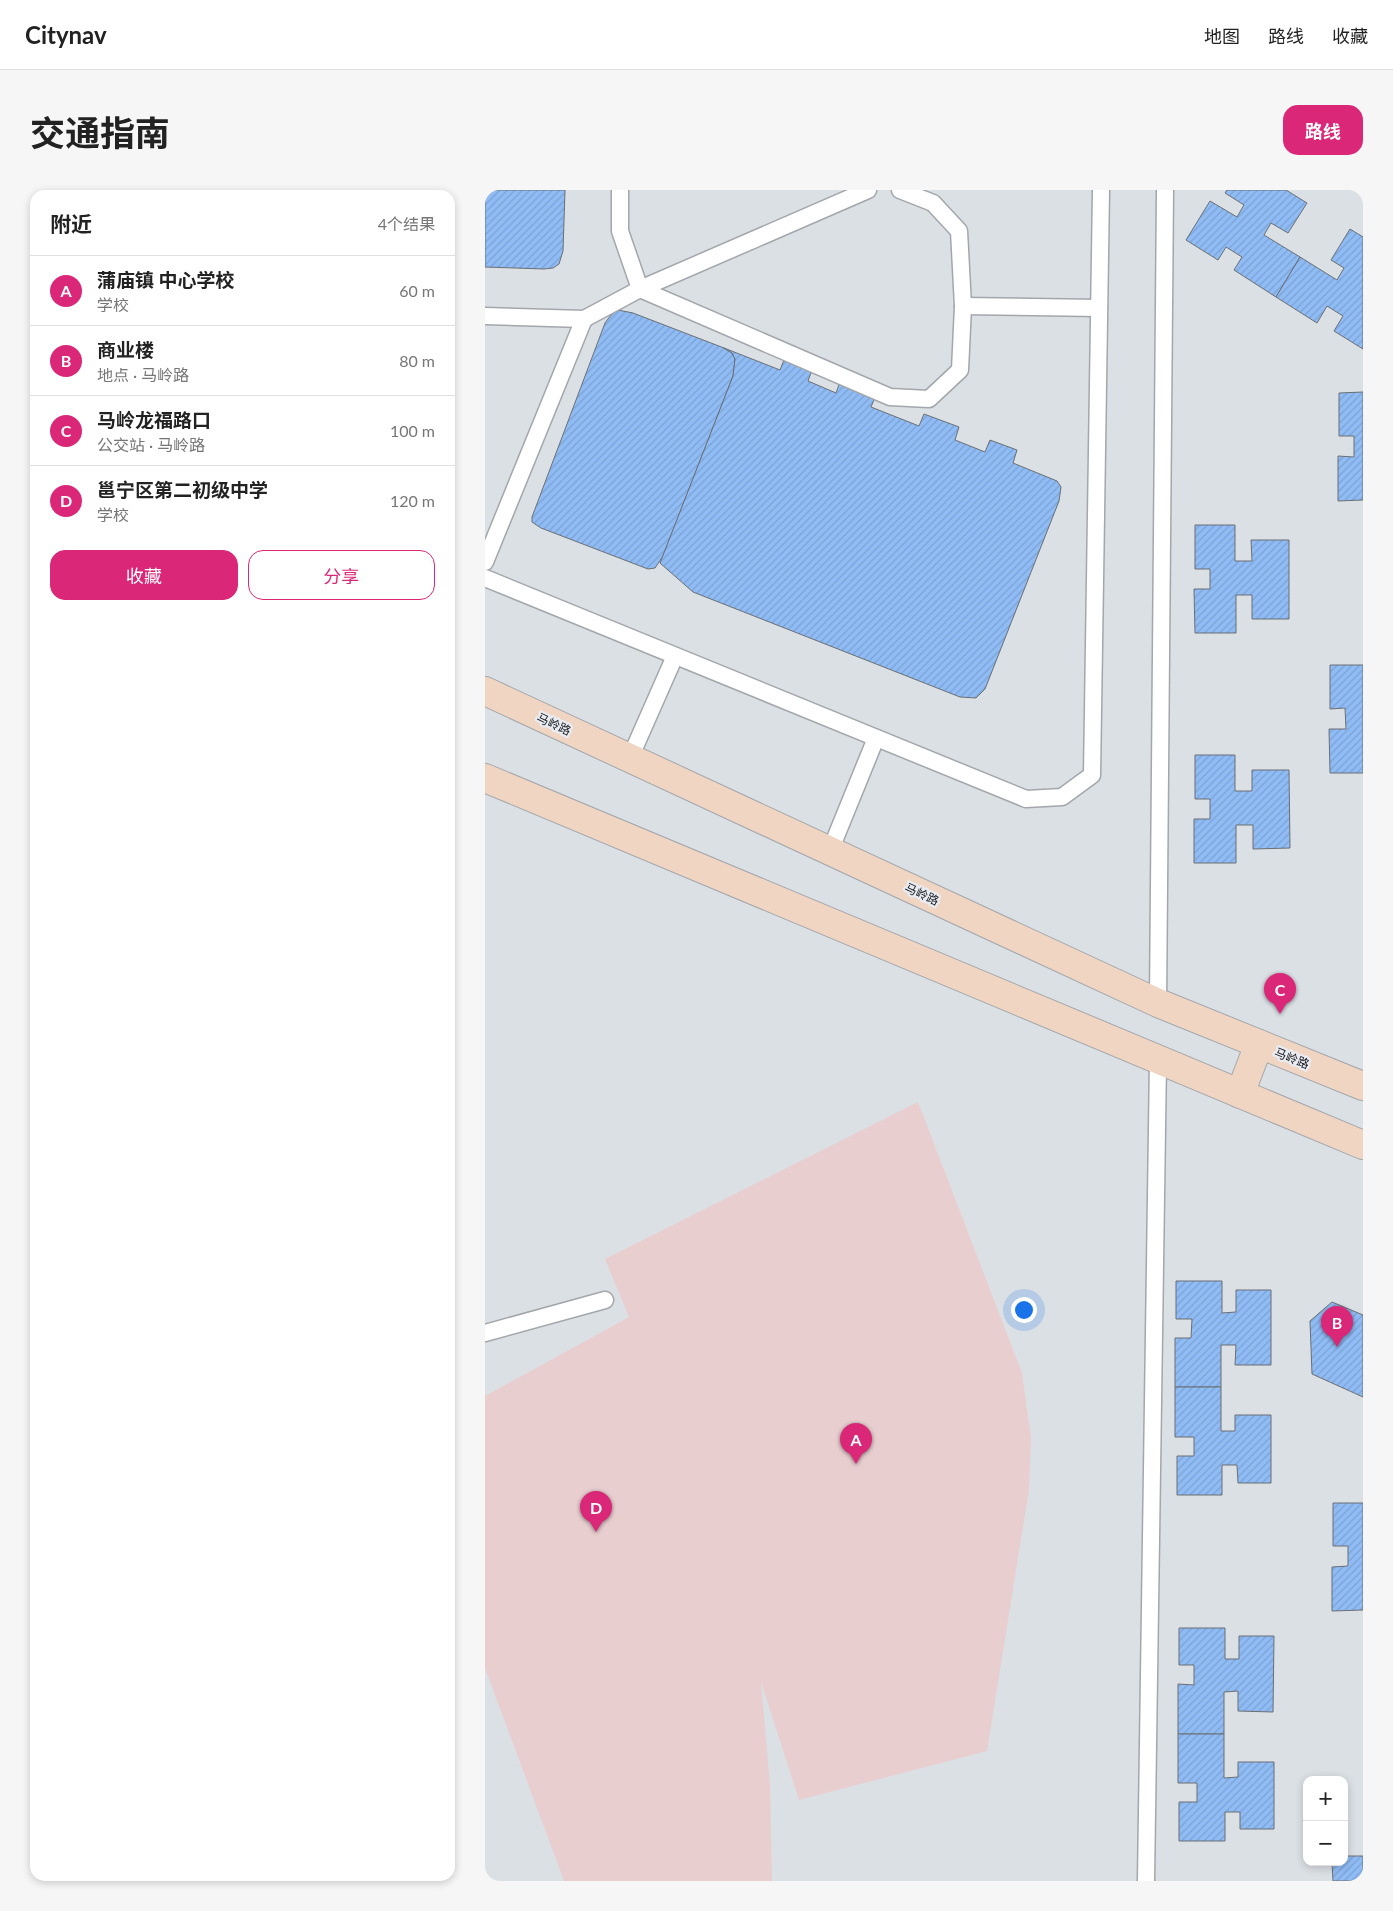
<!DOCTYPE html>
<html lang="zh">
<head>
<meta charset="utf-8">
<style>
	body { margin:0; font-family:Lato,"Noto Sans SC",sans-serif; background:#f6f6f6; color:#222 }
	.controls { position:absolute; right:15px; bottom:15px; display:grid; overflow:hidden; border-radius:10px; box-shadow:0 2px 8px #0003 }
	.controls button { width:45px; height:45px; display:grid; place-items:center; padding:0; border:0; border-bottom:1px solid #e0e0e0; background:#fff; color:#222; font:25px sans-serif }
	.you { position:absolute; left:538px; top:1119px; width:18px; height:18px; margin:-12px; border:4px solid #fff; border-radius:50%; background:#1a73e8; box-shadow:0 0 0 8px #1a73e833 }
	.badge { display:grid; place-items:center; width:32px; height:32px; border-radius:50%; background:#db2777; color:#fff; font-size:16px; font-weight:700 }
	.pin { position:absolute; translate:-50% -41px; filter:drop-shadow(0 1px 2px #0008) }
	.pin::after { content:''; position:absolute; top:26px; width:18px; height:15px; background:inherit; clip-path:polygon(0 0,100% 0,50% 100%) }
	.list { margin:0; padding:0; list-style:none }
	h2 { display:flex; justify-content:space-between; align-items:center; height:65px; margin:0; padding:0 20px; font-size:21px }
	h2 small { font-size:16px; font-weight:400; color:#767676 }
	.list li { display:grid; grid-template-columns:32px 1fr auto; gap:15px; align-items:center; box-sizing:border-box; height:70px; padding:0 20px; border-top:1px solid #e0e0e0 }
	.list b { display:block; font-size:19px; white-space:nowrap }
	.list p { margin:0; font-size:16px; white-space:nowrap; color:#767676 }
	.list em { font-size:16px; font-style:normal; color:#767676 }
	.actions { display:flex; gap:10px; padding:15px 20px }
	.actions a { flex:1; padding:11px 0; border:1px solid #db2777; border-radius:15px; text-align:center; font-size:18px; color:#db2777 }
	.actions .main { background:#db2777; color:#fff }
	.map { position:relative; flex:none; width:878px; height:1691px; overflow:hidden; border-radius:15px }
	header { display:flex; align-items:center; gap:30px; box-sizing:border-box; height:70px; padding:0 25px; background:#fff; border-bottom:1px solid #e0e0e0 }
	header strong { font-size:24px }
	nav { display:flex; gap:28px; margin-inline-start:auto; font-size:18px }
	.intro { display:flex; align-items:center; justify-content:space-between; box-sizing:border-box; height:120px; padding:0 30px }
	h1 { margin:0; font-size:35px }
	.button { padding:12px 22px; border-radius:15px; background:#db2777; color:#fff; font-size:18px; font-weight:700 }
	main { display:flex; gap:30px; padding:0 30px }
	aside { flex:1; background:#fff; border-radius:15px; box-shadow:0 2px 8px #0003 }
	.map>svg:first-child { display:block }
	.education { fill:#e9ced0 }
	.building { fill:url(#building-hatch); stroke:#6b6f74 }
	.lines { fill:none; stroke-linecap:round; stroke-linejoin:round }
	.lane-casing { stroke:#a3a7ac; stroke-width:19 }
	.secondary-casing { stroke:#a3a7ac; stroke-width:30 }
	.lane { stroke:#fff; stroke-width:16 }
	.secondary { stroke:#f0d5c3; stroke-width:28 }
	.labels { text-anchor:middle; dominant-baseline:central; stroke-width:4.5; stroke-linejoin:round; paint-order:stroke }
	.street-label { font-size:12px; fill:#151719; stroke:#e9edf3 }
</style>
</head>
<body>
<header>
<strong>Citynav</strong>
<nav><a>地图</a><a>路线</a><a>收藏</a></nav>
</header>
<div class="intro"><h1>交通指南</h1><a class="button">路线</a></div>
<main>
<aside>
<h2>附近<small>4个结果</small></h2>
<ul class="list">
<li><span class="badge">A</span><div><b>蒲庙镇 中心学校</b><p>学校</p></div><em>60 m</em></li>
<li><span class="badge">B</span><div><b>商业楼</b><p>地点 · 马岭路</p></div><em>80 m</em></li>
<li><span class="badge">C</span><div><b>马岭龙福路口</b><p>公交站 · 马岭路</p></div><em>100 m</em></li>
<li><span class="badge">D</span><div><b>邕宁区第二初级中学</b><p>学校</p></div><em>120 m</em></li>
</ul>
<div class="actions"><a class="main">收藏</a><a>分享</a></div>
</aside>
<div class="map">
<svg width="878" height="1691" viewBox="0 0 878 1691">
	<defs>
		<pattern id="building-hatch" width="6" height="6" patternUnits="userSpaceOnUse" patternTransform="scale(1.25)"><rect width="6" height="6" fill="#90bcf6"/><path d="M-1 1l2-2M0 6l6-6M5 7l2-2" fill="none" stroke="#7ba1d2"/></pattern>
	</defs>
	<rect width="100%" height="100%" fill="#dbe0e5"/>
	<path class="education" d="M433,912l104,271 9,65 -2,52 -42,261 -188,49 -38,-118 9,102 2,97h-208l-79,-213v-272l144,-79 -24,-58z"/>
	<g class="building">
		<path d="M0,0h80l-2,61 -4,13 -6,4 -9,1 -59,-2z"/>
		<path d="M742,0h59l21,13 -19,30 -17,-10 -7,12 36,22 -24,40 -42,-27 8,-13 -16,-10 -8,13 -32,-20 24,-39 27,16 7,-12 -19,-12z"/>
		<path d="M865,39l13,8v112l-29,-18 9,-15 -16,-10 -10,17 -41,-26 24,-40 37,23 7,-12 -13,-8z"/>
		<path d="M133,120l15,3 91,35 8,5 3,6 -2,17 -70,180 -8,12 -7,1 -107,-41 -9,-6v-5l73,-194 6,-8z"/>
		<path d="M239,158l56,22 4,-10 28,10 -4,11 28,12 4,-11 36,13 -5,12 48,19 5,-12 35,13 -4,13 30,12 5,-12 27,10 -4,13 44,18 4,6 -2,14 -74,188 -9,9 -16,-1 -267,-105 -33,-29 73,-187 2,-17 -3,-6z"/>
		<path d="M878,202v108l-25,1v-45l16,1v-21h-15v-43z"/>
		<path d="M710,335h40v36h17l-1,-21h38v79h-37v-24h-16v38h-41l-1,-44h16v-20h-15z"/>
		<path d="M845,475h33v108h-33l-1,-44h17l-1,-21 -15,1z"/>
		<path d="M710,565h40v36h17v-21h37l1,78 -37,1v-24h-17v38h-42v-44h16v-20h-15z"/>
		<path d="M691,1091h46v32l14,-1v-22h35v75h-36l1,-20h-15v42h-46v-49h16l1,-19h-16z"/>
		<path d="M847,1112l31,13v82l-51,-23 -2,-53z"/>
		<path d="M690,1197h46v44h14v-16h36v68h-33l-1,-18h-15v30h-45v-39h17v-19h-19z"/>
		<path d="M848,1313h30v107l-31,1v-44l16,-1v-20h-15z"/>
		<path d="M694,1438h46v31h14v-23h35l-1,76 -35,-1v-20l-14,1v42h-46v-50l16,1v-20h-15z"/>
		<path d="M693,1544h46v44l14,-1v-15h36v67h-34v-17h-15v29h-46v-39h18v-19h-19z"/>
		<path d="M859,1666h19v25h-30l-1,-19h12z"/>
	</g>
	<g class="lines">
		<g class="lane-casing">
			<g id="lane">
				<path d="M383,0l-228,99 250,108 39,2 31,-29 3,-64 -4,-75 -26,-28 -33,-13"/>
				<path d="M478,116l136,2"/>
				<path d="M0,126l99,3 56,-30 -20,-58v-41"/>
				<path d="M0,372l99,-243"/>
				<path d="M0,388l541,221 36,-2 30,-22 9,-585"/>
				<path d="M145,568l45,-102"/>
				<path d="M345,661l46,-113"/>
				<path d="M673,813l7,-813"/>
				<path d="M0,1143l120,-33"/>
				<path d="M661,1691l12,-821"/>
			</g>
		</g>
		<g class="secondary-casing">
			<g id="secondary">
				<path d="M0,501l673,312 205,83"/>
				<path d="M0,588l878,367"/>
				<path d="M755,904l19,-50"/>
			</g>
		</g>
		<use href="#lane" class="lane"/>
		<use href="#secondary" class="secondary"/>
	</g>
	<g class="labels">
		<g class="street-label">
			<text transform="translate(69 534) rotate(25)">马岭路</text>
			<text transform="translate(437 704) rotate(25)">马岭路</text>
			<text transform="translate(807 868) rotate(22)">马岭路</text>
		</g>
	</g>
</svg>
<div class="controls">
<button>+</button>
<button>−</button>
</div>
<div class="you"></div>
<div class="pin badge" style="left:371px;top:1274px">A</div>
<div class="pin badge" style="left:852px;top:1157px">B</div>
<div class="pin badge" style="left:795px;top:824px">C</div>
<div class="pin badge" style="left:111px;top:1342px">D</div>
</div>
</main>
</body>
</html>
